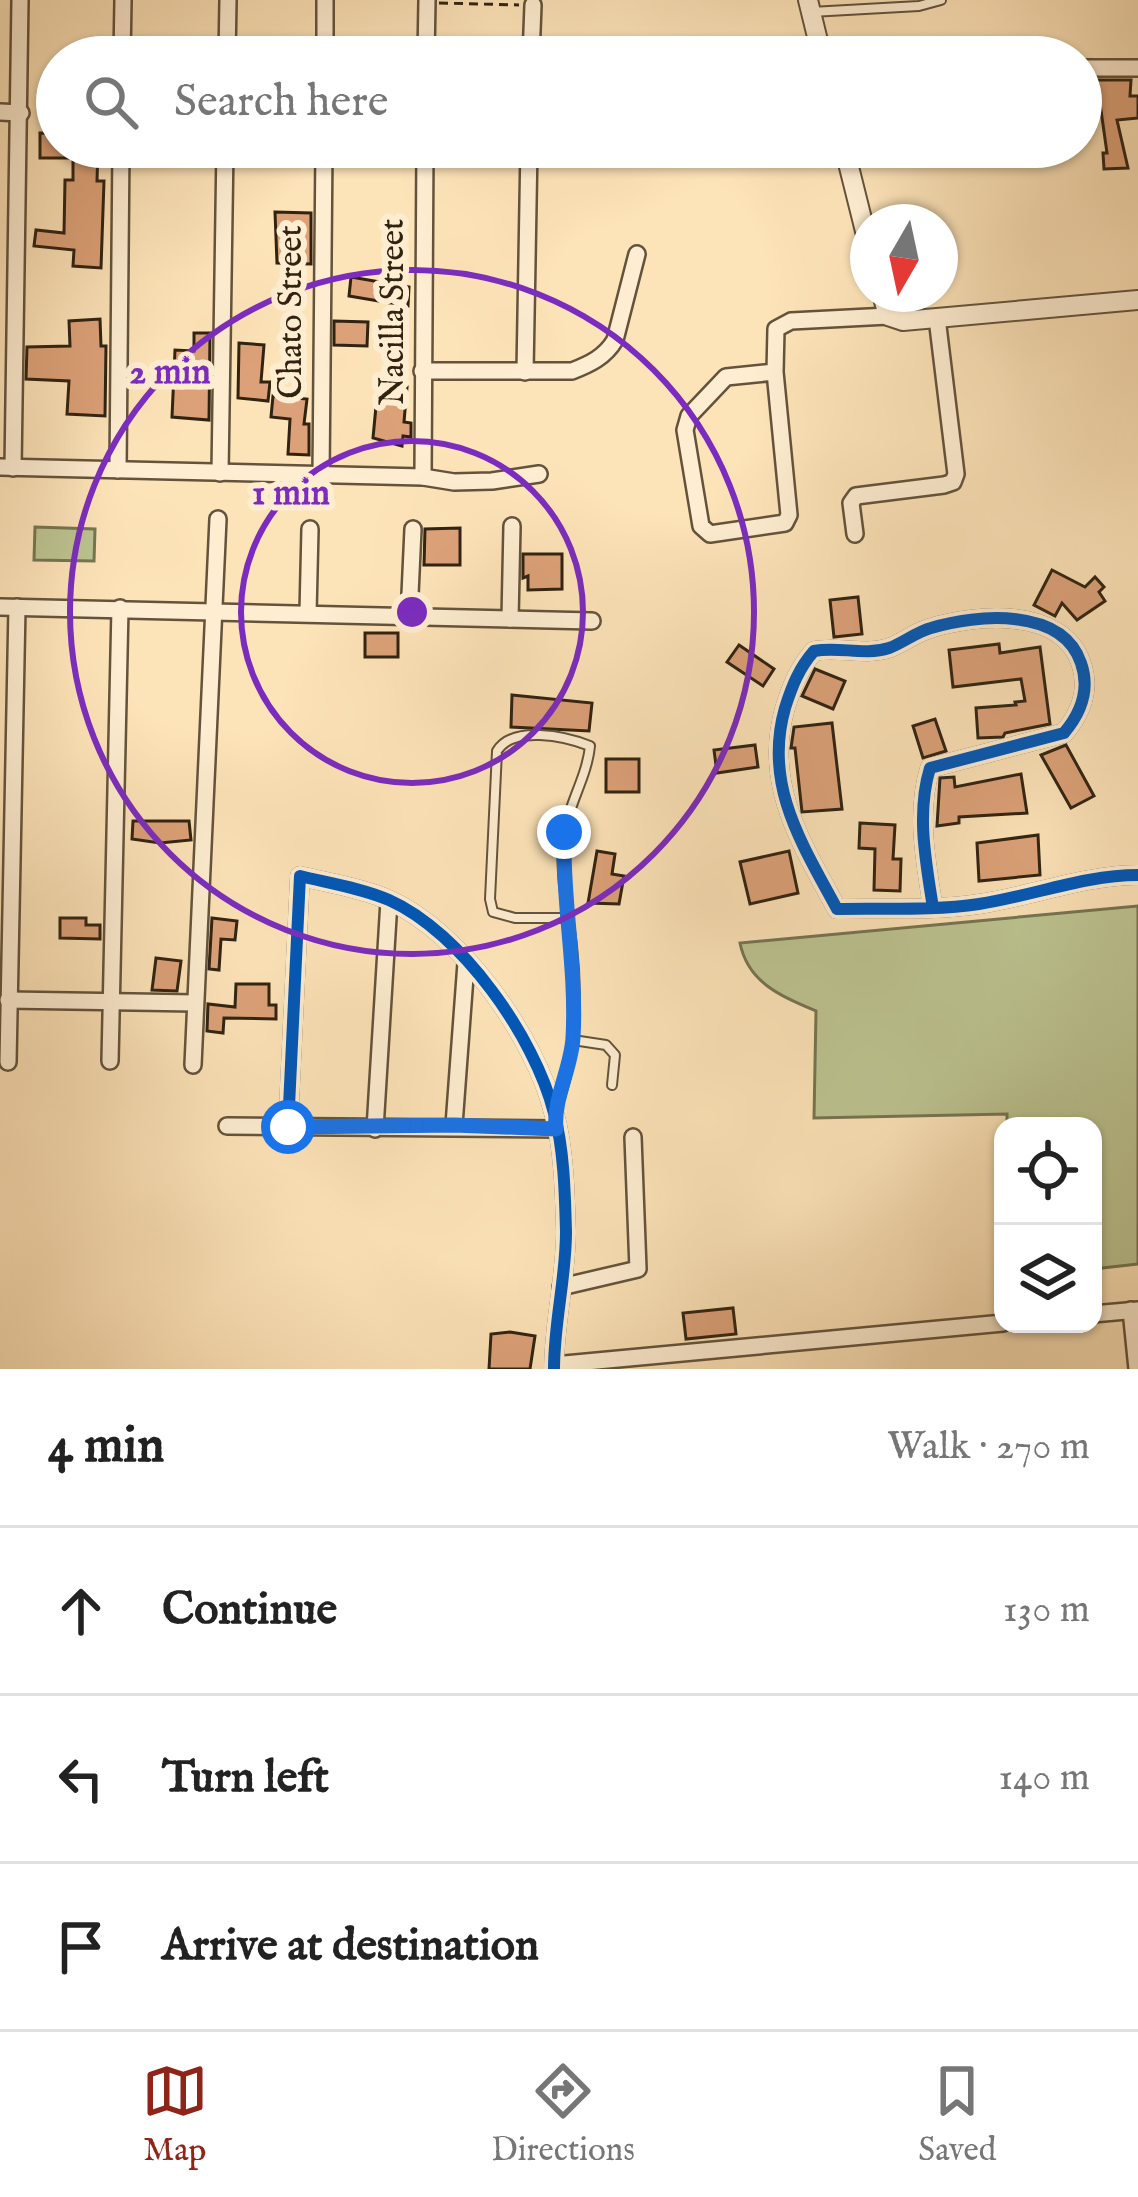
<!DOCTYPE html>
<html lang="en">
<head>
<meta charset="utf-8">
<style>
	body { margin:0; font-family:"IM FELL English",serif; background:#f2f2f2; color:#222 }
	.controls { position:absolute; right:36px; bottom:36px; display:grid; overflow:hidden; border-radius:24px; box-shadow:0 3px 9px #0004 }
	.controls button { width:108px; height:108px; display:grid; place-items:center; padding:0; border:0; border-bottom:3px solid #e0e0e0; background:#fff; color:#222; font:60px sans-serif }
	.compass { position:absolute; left:850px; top:204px; width:108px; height:108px; border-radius:50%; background:#fff; box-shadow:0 3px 9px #0004; rotate:189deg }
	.stop { position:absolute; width:36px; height:36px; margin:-27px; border:9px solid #1a73e8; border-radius:50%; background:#fff }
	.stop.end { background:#1a73e8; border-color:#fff; box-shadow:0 3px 12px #0008 }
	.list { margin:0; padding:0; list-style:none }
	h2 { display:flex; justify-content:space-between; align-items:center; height:156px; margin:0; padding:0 48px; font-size:51px }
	h2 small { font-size:39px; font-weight:400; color:#767676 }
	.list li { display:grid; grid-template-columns:78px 1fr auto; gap:36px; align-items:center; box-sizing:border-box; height:168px; padding:0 48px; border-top:3px solid #e0e0e0 }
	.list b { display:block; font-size:45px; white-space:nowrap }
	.list em { font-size:39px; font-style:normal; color:#767676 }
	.icon { flex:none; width:66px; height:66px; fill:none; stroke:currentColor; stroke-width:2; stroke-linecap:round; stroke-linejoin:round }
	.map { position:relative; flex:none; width:1138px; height:1369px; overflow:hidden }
	.search { position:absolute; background:#fff; box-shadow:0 3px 9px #0004; left:36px; right:36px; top:36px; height:132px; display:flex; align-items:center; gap:30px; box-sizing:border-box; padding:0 42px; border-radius:66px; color:#767676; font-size:45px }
	.sheet { height:660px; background:#fff }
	nav { display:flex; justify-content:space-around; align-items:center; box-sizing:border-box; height:168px; border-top:3px solid #e0e0e0; background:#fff; font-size:33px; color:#767676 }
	nav a { display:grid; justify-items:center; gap:6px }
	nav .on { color:#8f2418 }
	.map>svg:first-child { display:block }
	.green { fill:#bcc491; stroke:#767452; stroke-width:3 }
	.building { fill:#dca178; stroke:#302312; stroke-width:3 }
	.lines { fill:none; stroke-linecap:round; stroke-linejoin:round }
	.service-casing { stroke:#63533c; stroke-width:12 }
	.minor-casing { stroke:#63533c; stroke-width:20 }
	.tertiary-casing { stroke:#63533c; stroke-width:22 }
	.path { stroke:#302312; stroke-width:3; stroke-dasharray:9 6; stroke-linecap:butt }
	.service { stroke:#feedd1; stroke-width:8 }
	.minor { stroke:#feedd1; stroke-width:15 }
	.tertiary { stroke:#feedd1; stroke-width:18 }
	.cycleway-casing { stroke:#feedd1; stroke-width:20 }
	.cycleway { stroke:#0057b8; stroke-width:12 }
	.route { stroke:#1a73e8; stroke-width:15 }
	.ring { fill:none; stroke:#7b2cbf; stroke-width:6 }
	.labels { text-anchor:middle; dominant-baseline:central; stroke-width:12; stroke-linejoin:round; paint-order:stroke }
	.street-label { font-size:33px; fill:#302312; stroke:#feedd1 }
	.centre { fill:#7b2cbf; stroke:#feedd1; stroke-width:6 }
	.ring-label { font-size:36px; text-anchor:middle; font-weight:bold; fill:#7b2cbf; stroke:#feedd1; stroke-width:12; stroke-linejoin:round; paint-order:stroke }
</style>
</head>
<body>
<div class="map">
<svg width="1138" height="1369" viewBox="0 0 1138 1369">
	<rect width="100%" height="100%" fill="#fde3b8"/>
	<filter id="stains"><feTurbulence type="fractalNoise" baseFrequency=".00167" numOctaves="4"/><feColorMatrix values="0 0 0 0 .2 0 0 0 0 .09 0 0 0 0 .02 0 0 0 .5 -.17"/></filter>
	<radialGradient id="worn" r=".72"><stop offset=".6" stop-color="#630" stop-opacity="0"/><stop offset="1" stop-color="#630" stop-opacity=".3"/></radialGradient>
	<g class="green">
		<path d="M35,527l60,2 -1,32 -60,-1z"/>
		<path d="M1138,906v358l-45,5v-143h-86v-12l-193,4 2,-107c-35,-15 -68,-28 -76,-68z"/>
	</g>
	<g class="building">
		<path d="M1091,80h40l-1,16h8v22l-21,2 11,48 -24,1 -1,-16h4l-8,-57h-9z"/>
		<path d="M40,133l17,1v13h41l-1,34h7l-3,87 -28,-2 1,-16 -40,-4 2,-16 28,3 1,-53h8v-22h-33z"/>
		<path d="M275,212l36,1v51l-34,-1z"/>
		<path d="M351,277l58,10 -1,19 -59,-10z"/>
		<path d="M100,319l1,27h5l-1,70 -38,-2 2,-33 -43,-2 1,-32 43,-1 -1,-25z"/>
		<path d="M334,321l34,1 -1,24 -33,-1z"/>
		<path d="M194,333h16l-1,87 -37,-3 3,-67 19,1z"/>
		<path d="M239,343l25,2 -3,37h9l-2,19 -30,-3z"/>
		<path d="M378,385l29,2 -3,35 7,1v14l-8,-1 -1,10 -29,-8z"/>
		<path d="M273,396l34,3 -3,25h5v31l-21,-1 2,-35 -19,-2z"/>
		<path d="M460,528v37h-36l1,-36z"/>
		<path d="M523,554h39v35l-34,1v-14l-5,2z"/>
		<path d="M1052,570l33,17 10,-10 9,10 -5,5 6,9 -28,19 -15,-17 -7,13 -21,-11z"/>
		<path d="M858,597l4,37 -28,3 -4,-37z"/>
		<rect x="365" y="633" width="33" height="24"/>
		<path d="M999,644l1,9 40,-6 10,77 -45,9 -2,4 -25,1 -2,-30 40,-3 -1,-3 10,-1 -4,-22 -68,8 -4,-37z"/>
		<path d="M739,645l35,24 -11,17 -36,-24z"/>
		<path d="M815,669l30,12 -12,28 -31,-13z"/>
		<path d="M512,695l80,8 -3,28 -78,-4z"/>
		<path d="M935,719l11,32 -23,7 -10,-32z"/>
		<path d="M832,723l10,86 -40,3 -7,-64h-4l3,-21z"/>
		<path d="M755,745l3,22 -41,6 -3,-23z"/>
		<path d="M1066,745l28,51 -23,12 -30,-53z"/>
		<rect x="606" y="759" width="33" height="33"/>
		<path d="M1021,774l6,39 -68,4v6l-22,3 3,-48 14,-1 1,10z"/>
		<path d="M133,821h56l2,19 -31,3 -28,-4z"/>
		<path d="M860,823l35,2 -2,34h8l-1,32 -26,-1 1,-41 -16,-1z"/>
		<path d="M1038,835l2,40 -61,6 -2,-38z"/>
		<path d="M597,851l18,3 -3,20 12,2 -5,28 -31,-1z"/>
		<path d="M789,851l9,42 -48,11 -10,-42z"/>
		<path d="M60,918h26v7h14v14l-40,-1z"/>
		<path d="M212,918l25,3 -2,19 -14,-1 -2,31 -10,-1z"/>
		<path d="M156,958l25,3 -4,30 -25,-1z"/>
		<path d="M236,984h33v21h7v14l-52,-1 -1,15 -16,-2 1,-27 27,3z"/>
		<path d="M733,1308l3,26 -50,5 -3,-26z"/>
		<path d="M510,1332l25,4 -5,33h-41l2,-35z"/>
	</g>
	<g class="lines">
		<g class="service-casing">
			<g id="service">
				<path d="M811,12l108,-6 22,-6"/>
				<path d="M573,1040l33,5 9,10 -3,30"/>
				<path d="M555,1111c20,-49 23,-112 17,-165 -4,-37 -13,-73 -8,-111 4,-30 23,-58 26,-89 -25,-10 -77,-21 -93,5l-7,148 3,13 22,6h51"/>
			</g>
		</g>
		<g class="minor-casing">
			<g id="minor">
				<path d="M122,57l1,-57"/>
				<path d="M227,57l1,-57"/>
				<path d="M325,57v-57"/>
				<path d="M426,57l1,-57"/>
				<path d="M531,57l2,-52"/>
				<path d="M1081,68h57"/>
				<path d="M0,112l21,1"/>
				<path d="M422,371h150c18,-7 33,-14 43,-31l22,-86"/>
				<path d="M525,372l4,-225"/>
				<path d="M775,372l-49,5 -37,39 -4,14 16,96 9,8 75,-11 4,-8 -14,-143 1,-43 15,-8 97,-5"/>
				<path d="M0,467l423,10 31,5 38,-1 47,-7"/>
				<path d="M13,468l7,-468"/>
				<path d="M118,470l3,-323"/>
				<path d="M220,473l5,-326"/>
				<path d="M321,477l3,-330"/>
				<path d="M423,477l2,-330"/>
				<path d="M855,534l-4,-31 5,-7 88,-11 9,-3 3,-8 -19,-156"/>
				<path d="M0,607l592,14"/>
				<path d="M308,613l2,-84"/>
				<path d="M409,616l4,-87"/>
				<path d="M510,619l2,-93"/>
				<path d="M933,908c-7,-46 -17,-94 -3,-140l134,-35c17,-20 26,-44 17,-70 -19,-56 -104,-49 -150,-35 -15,4 -28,15 -42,20 -25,8 -50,-2 -75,3 -15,17 -22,35 -29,57 -22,77 17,136 52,201 47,-1 96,2 142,-5 53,-8 106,-29 159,-29"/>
				<path d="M8,1000l187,3"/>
				<path d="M110,1061l10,-453"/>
				<path d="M8,1062l9,-455"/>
				<path d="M193,1065l25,-546"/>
				<path d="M454,1125l12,-162"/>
				<path d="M227,1126l329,3"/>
				<path d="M288,1127l12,-251c29,7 61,12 89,24 72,32 146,137 165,213 10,35 11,82 12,119 0,46 -12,90 -12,137"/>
				<path d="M375,1129l14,-228"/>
				<path d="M561,1287l77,-18 -5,-132"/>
				<path d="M1131,1310l6,59"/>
				<path d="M1093,1314l45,-4"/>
				<path d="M554,1365l449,-42"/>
			</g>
		</g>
		<g class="tertiary-casing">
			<g id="tertiary">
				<path d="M808,0l14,57"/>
				<path d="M844,147l24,96"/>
				<path d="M882,294l6,22 15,5 235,-21"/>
			</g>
		</g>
		<path class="path" d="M439,3l80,2"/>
		<use href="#service" class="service"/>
		<use href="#minor" class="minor"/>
		<use href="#tertiary" class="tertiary"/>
		<g class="cycleway-casing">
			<g id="cycleway">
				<path d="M933,908c-7,-46 -17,-94 -3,-140l134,-35c17,-20 26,-44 17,-70 -19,-56 -104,-49 -150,-35 -15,4 -28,15 -42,20 -25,8 -50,-2 -75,3 -15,17 -22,35 -29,57 -22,77 17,136 52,201 47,-1 96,2 142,-5 53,-8 106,-29 159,-29"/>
				<path d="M288,1127l12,-251c29,7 61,12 89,24 72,32 146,137 165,213 10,35 11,82 12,119 0,46 -12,90 -12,137"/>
			</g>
		</g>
		<use href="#cycleway" class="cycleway"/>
	</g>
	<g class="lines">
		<path class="route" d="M288,1127l166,-2 102,4c-3,-30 15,-60 17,-91 4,-70 -11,-137 -9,-206"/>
	</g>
	<g class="ring">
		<circle cx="412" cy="612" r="171"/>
		<circle cx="412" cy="612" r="342"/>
	</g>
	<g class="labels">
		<g class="street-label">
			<text transform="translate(292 312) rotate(-90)">Chato Street</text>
			<text transform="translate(394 312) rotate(-90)">Nacilla Street</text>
		</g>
	</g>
	<circle cx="412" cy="612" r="18" class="centre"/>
	<g class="ring-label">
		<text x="170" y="383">2 min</text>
		<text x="291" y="504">1 min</text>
	</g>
	<rect width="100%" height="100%" filter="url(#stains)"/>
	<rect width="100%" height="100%" fill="url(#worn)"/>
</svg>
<div class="controls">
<button><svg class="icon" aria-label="locate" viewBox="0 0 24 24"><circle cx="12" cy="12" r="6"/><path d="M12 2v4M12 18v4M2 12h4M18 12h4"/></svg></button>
<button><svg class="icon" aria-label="layers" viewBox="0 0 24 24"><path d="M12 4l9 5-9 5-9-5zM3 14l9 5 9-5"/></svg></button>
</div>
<svg class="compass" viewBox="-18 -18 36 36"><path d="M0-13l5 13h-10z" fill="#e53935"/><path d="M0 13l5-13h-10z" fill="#767676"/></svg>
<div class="stop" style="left:288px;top:1127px"></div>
<div class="stop end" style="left:564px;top:832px"></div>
<div class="search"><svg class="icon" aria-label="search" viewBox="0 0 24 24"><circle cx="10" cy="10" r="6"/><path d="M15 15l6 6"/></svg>Search here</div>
</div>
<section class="sheet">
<h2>4 min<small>Walk · 270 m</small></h2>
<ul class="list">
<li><svg class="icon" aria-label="ahead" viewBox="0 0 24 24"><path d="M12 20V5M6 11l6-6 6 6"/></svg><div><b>Continue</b></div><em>130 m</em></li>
<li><svg class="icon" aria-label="left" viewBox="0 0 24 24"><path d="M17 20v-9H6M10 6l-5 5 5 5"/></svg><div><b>Turn left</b></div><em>140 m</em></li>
<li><svg class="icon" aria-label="arrive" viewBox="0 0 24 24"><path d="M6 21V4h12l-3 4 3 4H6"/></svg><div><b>Arrive at destination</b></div></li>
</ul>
</section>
<nav>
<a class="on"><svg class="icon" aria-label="map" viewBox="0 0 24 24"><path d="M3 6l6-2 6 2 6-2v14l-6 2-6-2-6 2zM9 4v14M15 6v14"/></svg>Map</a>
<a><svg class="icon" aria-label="directions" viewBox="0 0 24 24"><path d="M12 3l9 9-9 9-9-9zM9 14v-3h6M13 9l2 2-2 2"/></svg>Directions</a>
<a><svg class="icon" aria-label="saved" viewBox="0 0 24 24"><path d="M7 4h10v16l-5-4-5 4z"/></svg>Saved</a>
</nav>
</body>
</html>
